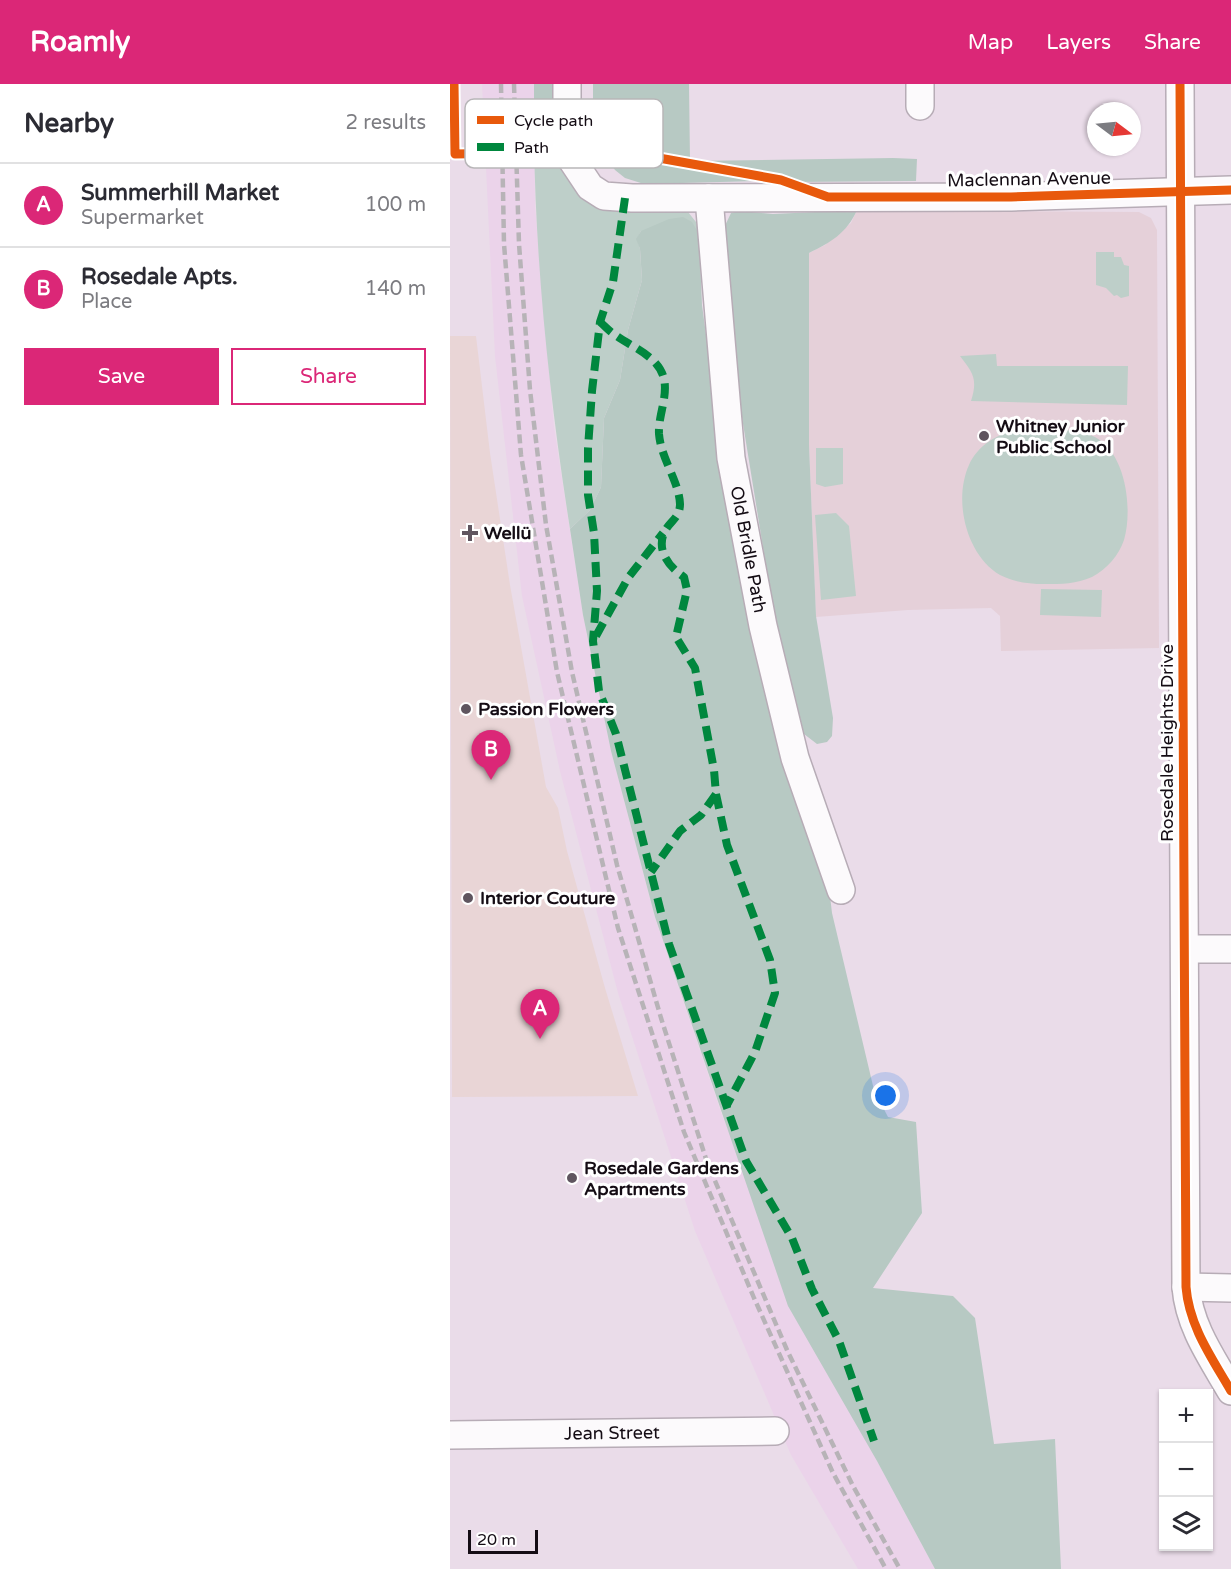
<!DOCTYPE html>
<html lang="en">
<head>
<meta charset="utf-8">
<style>
	body { margin:0; font-family:"Varela Round",sans-serif; background:#f7f7f7; color:#2b2b33 }
	.controls { position:absolute; right:18px; bottom:18px; display:grid; overflow:hidden; border-radius:0px; box-shadow:0 2px 4px #0004 }
	.controls button { width:54px; height:54px; display:grid; place-items:center; padding:0; border:0; border-bottom:2px solid #e1e1e2; background:#fff; color:#2b2b33; font:30px sans-serif }
	.compass { position:absolute; left:637px; top:18px; width:54px; height:54px; border-radius:50%; background:#fff; box-shadow:0 2px 4px #0004; rotate:106deg }
	.scale { position:absolute; left:18px; bottom:15px; width:70px; box-sizing:border-box; padding-left:6px; border:3px solid #140c14; border-top:0; font-size:16px; line-height:21px; white-space:nowrap; color:#140c14; -webkit-text-stroke:4px #fff; paint-order:stroke }
	.you { position:absolute; left:436px; top:1012px; width:21px; height:21px; margin:-15px; border:4px solid #fff; border-radius:50%; background:#1a73e8; box-shadow:0 0 0 9px #1a73e833 }
	.badge { display:grid; place-items:center; width:39px; height:39px; border-radius:50%; background:#db2777; color:#fff; font-size:20px; font-weight:700 }
	.pin { position:absolute; translate:-50% -50px; filter:drop-shadow(0 2px 3px #0008) }
	.pin::after { content:''; position:absolute; top:32px; width:21px; height:18px; background:inherit; clip-path:polygon(0 0,100% 0,50% 100%) }
	.list { margin:0; padding:0; list-style:none }
	h2 { display:flex; justify-content:space-between; align-items:center; height:78px; margin:0; padding:0 24px; font-size:26px }
	h2 small { font-size:20px; font-weight:400; color:#7c7c81 }
	.list li { display:grid; grid-template-columns:39px 1fr auto; gap:18px; align-items:center; box-sizing:border-box; height:84px; padding:0 24px; border-top:2px solid #e1e1e2 }
	.list b { display:block; font-size:22px; white-space:nowrap }
	.list p { margin:0; font-size:20px; white-space:nowrap; color:#7c7c81 }
	.list em { font-size:20px; font-style:normal; color:#7c7c81 }
	.actions { display:flex; gap:12px; padding:18px 24px }
	.actions a { flex:1; padding:14px 0; border:2px solid #db2777; border-radius:0px; text-align:center; font-size:21px; color:#db2777 }
	.actions .main { background:#db2777; color:#fff }
	.icon { flex:none; width:33px; height:33px; fill:none; stroke:currentColor; stroke-width:2; stroke-linecap:round; stroke-linejoin:round }
	.map { position:relative; flex:none; width:781px; height:1485px; overflow:hidden }
	header { display:flex; align-items:center; gap:36px; box-sizing:border-box; height:84px; padding:0 30px; background:#db2777; color:#fff }
	header strong { font-size:28px }
	nav { display:flex; gap:33px; margin-inline-start:auto; font-size:21px }
	main { display:flex }
	aside { flex:1; background:#fff }
	.map>svg:first-child { display:block }
	.commercial { fill:#e9d5d6 }
	.built { fill:#ebd3ea }
	.education { fill:#e5d0d9 }
	.green { fill:#becfc9 }
	.forest { fill:#b7c9c3 }
	.lines { fill:none; stroke-linecap:round; stroke-linejoin:round }
	.minor-casing { stroke:#b7acb6; stroke-width:30 }
	.minor { stroke:#fcfafc; stroke-width:27 }
	.rail { stroke:#b7b3b7; stroke-width:4.5; stroke-dasharray:9 4.5; stroke-linecap:butt }
	.quiet { stroke:#00873e; stroke-width:8; stroke-dasharray:15 8; stroke-linecap:butt }
	.cycleway-casing { stroke:#fff; stroke-width:13 }
	.cycleway { stroke:#e8590c; stroke-width:9 }
	.poi-dot { fill:#5f555f; stroke:#fff; stroke-width:2 }
	.labels { text-anchor:middle; dominant-baseline:central; stroke-width:6; stroke-linejoin:round; paint-order:stroke }
	.street-label { font-size:18px; fill:#140c14; stroke:#fff }
	.poi-label { font-size:18px; font-weight:bold; fill:#140c14; stroke:#fff; text-anchor:start }
	.key { fill:#fff; stroke:#b8b6b8; stroke-width:1.5 }
	.key-label { font-size:16px; fill:#140c14 }
</style>
</head>
<body>
<header>
<strong>Roamly</strong>
<nav><a>Map</a><a>Layers</a><a>Share</a></nav>
</header>
<main>
<aside>
<h2>Nearby<small>2 results</small></h2>
<ul class="list">
<li><span class="badge">A</span><div><b>Summerhill Market</b><p>Supermarket</p></div><em>100 m</em></li>
<li><span class="badge">B</span><div><b>Rosedale Apts.</b><p>Place</p></div><em>140 m</em></li>
</ul>
<div class="actions"><a class="main">Save</a><a>Share</a></div>
</aside>
<div class="map">
<svg width="781" height="1485" viewBox="0 0 781 1485">
	<rect width="100%" height="100%" fill="#eadce9"/>
	<path class="commercial" d="M0,252h26l14,117 20,132 36,202 12,21 9,43 38,137 33,108 -186,1z"/>
	<path class="built" d="M32,0h52l1,122 19,221 29,188 28,136 44,167 68,200 154,343 58,108h-77l-67,-114 -96,-224 -77,-238 -58,-222 -38,-175 -27,-240z"/>
	<path class="education" d="M407,126l282,2 12,6 6,12 2,418 -158,3 -1,-35 -9,-8 -83,2 -92,7 -7,-172v-192l16,-8 26,-22z"/>
	<g class="green">
		<path d="M110,56l5,27 123,45 8,10 3,12 -58,-3 -4,8 3,10 2,31 -14,50 -8,50 -16,38 -3,69 -11,23 -20,19c-20,-128 -34,-257 -36,-387z"/>
		<path d="M646,168h18v5h7l3,8 5,1v30l-8,2 -4,-3 -3,1 -8,-8 -10,-3z"/>
		<path d="M546,270l1,12h131l-1,39 -156,-4c7,-22 2,-28 -11,-45z"/>
		<path d="M568,346c25,1 54,-4 77,7 31,16 38,72 29,103 -5,15 -17,29 -32,37 -16,7 -30,7 -48,7 -16,0 -30,-2 -44,-9 -34,-20 -47,-75 -31,-110 8,-19 29,-32 49,-35z"/>
		<path d="M366,364h27v36l-18,3 -9,-3z"/>
		<path d="M386,429l13,13 7,70 -35,4 -6,-85z"/>
		<path d="M591,505l61,1 -1,27 -61,-2z"/>
	</g>
	<g class="forest">
		<path d="M84,0h26v56l-26,2z"/>
		<path d="M143,0h96l1,77 203,-3 24,1 -1,22 -121,1 -14,-5 -92,-16 -69,-14 -22,-1 -5,-17z"/>
		<path d="M155,73h18l136,24 -115,3 -19,-6 -10,-8z"/>
		<path d="M407,126c-10,23 -27,33 -48,43v192l7,171 17,102 -1,18 -5,6 -10,2 -13,-10 -32,-131 -33,-204 -16,-169 8,-17 10,-2 32,3z"/>
		<path d="M233,133l9,5 7,12 3,71 18,133 108,441 4,34 42,177 14,27 28,5 6,91 -49,75 80,8 22,22 19,126 61,-5 6,130h-126l-58,-108 -89,-155 -133,-389 -44,-166 -28,-136 -13,-86 20,-19 11,-23 3,-69 16,-38 8,-50 14,-50 -2,-31 -4,-10 5,-8 28,-12z"/>
	</g>
	<g class="lines">
		<g class="minor-casing">
			<g id="minor">
				<path d="M117,0v49l5,27 18,27 14,9 28,2 379,-1 220,-7"/>
				<path d="M730,0l6,1203c3,39 26,71 45,104"/>
				<path d="M470,22v-22"/>
				<path id="s1" d="M259,114l22,260 32,168 32,132 46,132"/>
				<path d="M735,865h46"/>
				<path d="M736,1203l45,1"/>
				<path id="s2" d="M0,1351l325,-4"/>
			</g>
		</g>
		<use href="#minor" class="minor"/>
		<g class="rail">
			<path d="M51,0l3,160 17,211 36,217 61,256 66,204 70,166 79,175 53,96"/>
			<path d="M64,0l5,160 11,146 16,135 26,147 45,193 44,153 46,144 80,188 66,136 47,83"/>
		</g>
		<g class="quiet">
			<path d="M175,114l-12,84 -13,40 -8,69 -4,57v47l6,38 3,58 -4,50 6,50 17,43 53,210 77,217 46,77 20,51 27,52 35,100"/>
			<path d="M150,238c5,4 9,9 14,12 17,13 45,22 50,45 4,18 -6,37 -5,55 2,25 20,47 21,70 0,14 -10,17 -15,27 -10,19 5,37 19,46l3,13 -11,47 19,31 19,102 2,24 -15,21 -21,16 -29,41"/>
			<path d="M146,552l32,-58 35,-45"/>
			<path d="M266,710l11,51 43,115 5,33 -20,59 -28,53"/>
		</g>
		<g class="cycleway-casing">
			<g id="cycleway">
				<path d="M4,0l1,70 165,-3 161,29 47,17h183l220,-7"/>
				<path d="M730,0l6,1203c3,39 26,71 45,104"/>
			</g>
		</g>
		<use href="#cycleway" class="cycleway"/>
	</g>
	<g class="poi-dot">
		<circle cx="534" cy="352" r="6"/>
		<path d="M17 440h6v6h6v6h-6v6h-6v-6h-6v-6h6z"/>
		<circle cx="16" cy="625" r="6"/>
		<circle cx="18" cy="814" r="6"/>
		<circle cx="122" cy="1094" r="6"/>
	</g>
	<g class="labels">
		<g class="street-label">
			<text transform="translate(579 95) rotate(-1)">Maclennan Avenue</text>
			<text stroke="none"><textPath href="#s1" startOffset="354">Old Bridle Path</textPath></text>
			<text transform="translate(717 659) rotate(-90)">Rosedale Heights Drive</text>
			<text stroke="none"><textPath href="#s2" startOffset="162">Jean Street</textPath></text>
		</g>
		<g class="poi-label">
			<text x="546" y="342">Whitney Junior<tspan x="546" dy="21">Public School</tspan></text>
			<text x="34" y="449">Wellü</text>
			<text x="28" y="625">Passion Flowers</text>
			<text x="30" y="814">Interior Couture</text>
			<text x="134" y="1084">Rosedale Gardens<tspan x="134" dy="21">Apartments</tspan></text>
		</g>
	</g>
	<rect x="15" y="15" width="198" height="69" rx="9" class="key"/>
	<rect x="27" y="32" width="27" height="8" fill="#e8590c"/>
	<rect x="27" y="59" width="27" height="8" fill="#00873e"/>
	<g class="key-label">
		<text x="64" y="42">Cycle path</text>
		<text x="64" y="69">Path</text>
	</g>
</svg>
<div class="controls">
<button>+</button>
<button>−</button>
<button><svg class="icon" aria-label="layers" viewBox="0 0 24 24"><path d="M12 4l9 5-9 5-9-5zM3 14l9 5 9-5"/></svg></button>
</div>
<svg class="compass" viewBox="-18 -18 36 36"><path d="M0-13l5 13h-10z" fill="#e53935"/><path d="M0 13l5-13h-10z" fill="#7c7c81"/></svg>
<div class="scale">20 m</div>
<div class="you"></div>
<div class="pin badge" style="left:90px;top:955px">A</div>
<div class="pin badge" style="left:41px;top:696px">B</div>
</div>
</main>
</body>
</html>
